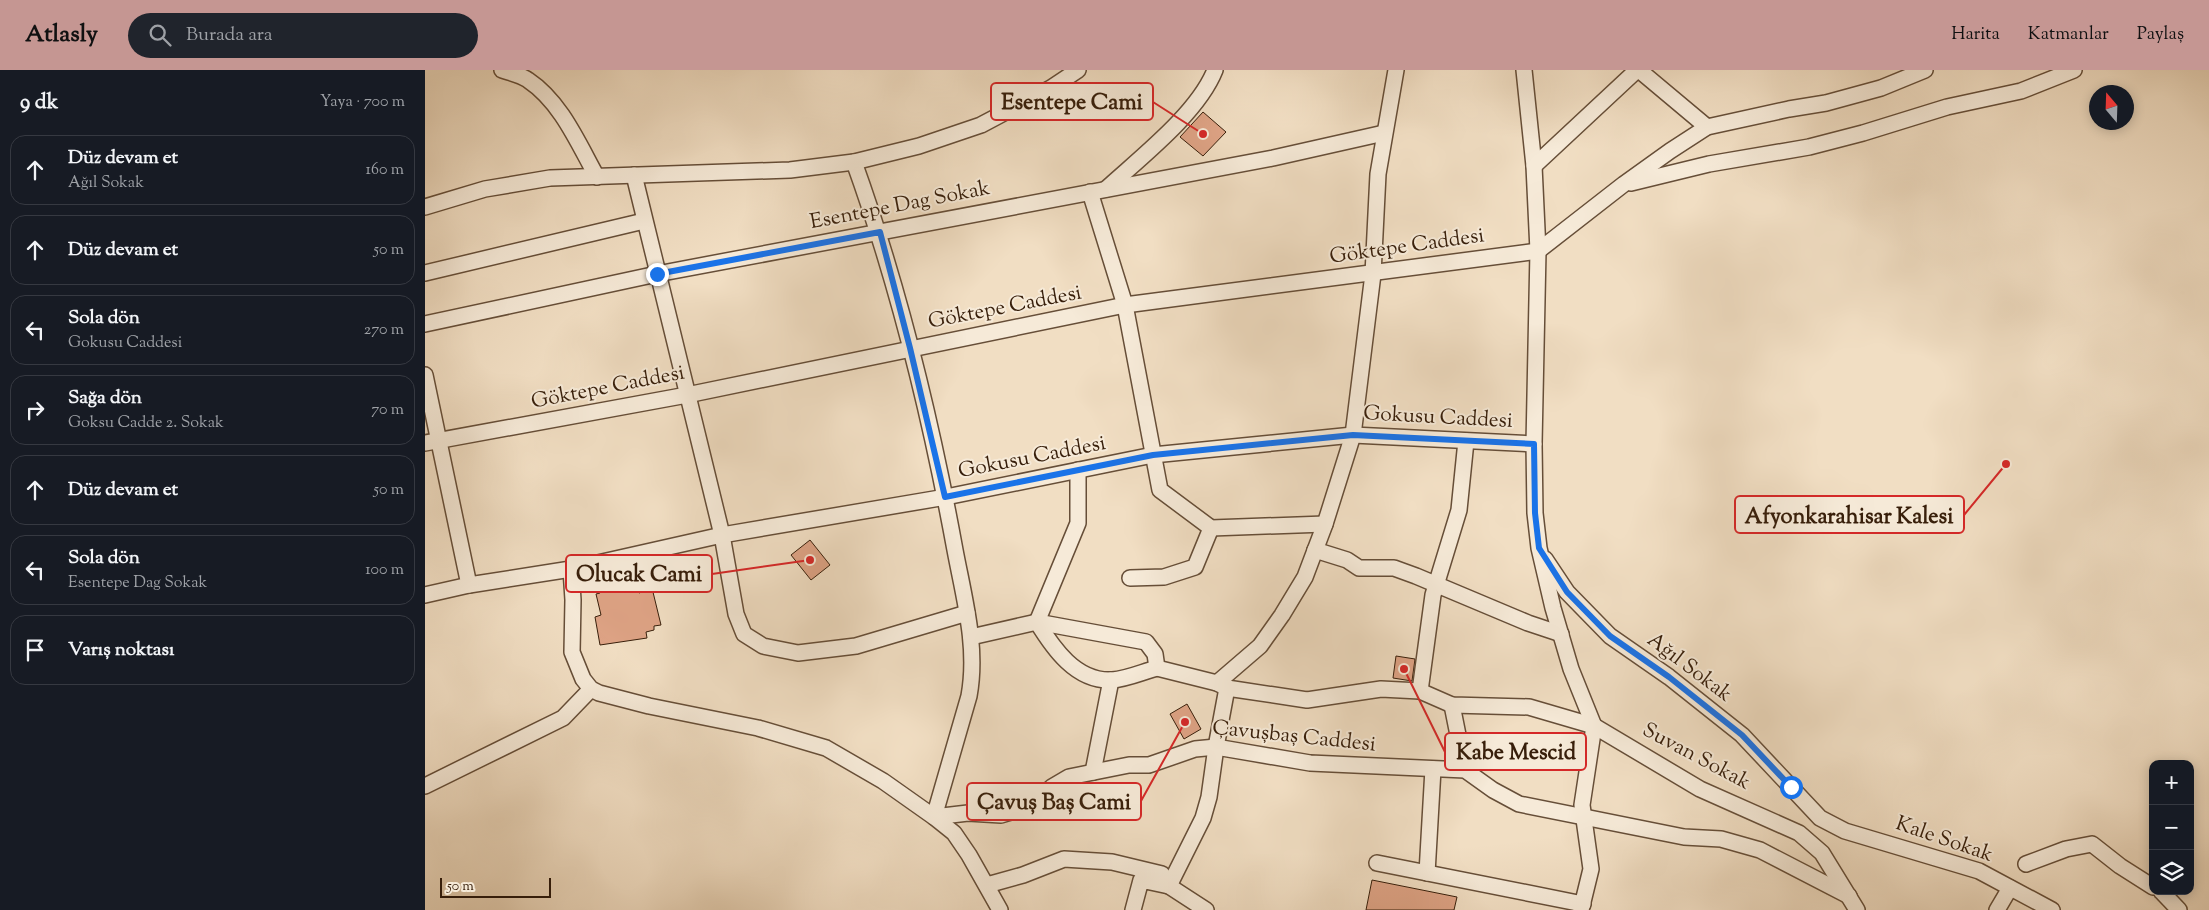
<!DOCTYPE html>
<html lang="tr">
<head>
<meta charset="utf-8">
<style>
	body { margin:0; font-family:"Sorts Mill Goudy",serif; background:#20242c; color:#f1f3f6 }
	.controls { position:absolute; right:15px; bottom:15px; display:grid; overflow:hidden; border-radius:10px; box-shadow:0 2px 12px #0003 }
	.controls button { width:45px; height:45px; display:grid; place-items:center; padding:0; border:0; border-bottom:1px solid #363941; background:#171b24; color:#f1f3f6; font:25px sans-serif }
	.compass { position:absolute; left:1664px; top:15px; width:45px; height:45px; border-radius:50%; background:#171b24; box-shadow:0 2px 12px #0003; rotate:341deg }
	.scale { position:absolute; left:15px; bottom:12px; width:111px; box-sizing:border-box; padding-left:5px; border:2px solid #371e0a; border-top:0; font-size:14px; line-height:18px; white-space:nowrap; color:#371e0a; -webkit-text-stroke:4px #f6ead8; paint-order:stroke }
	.stop { position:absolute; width:15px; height:15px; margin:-11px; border:4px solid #1a73e8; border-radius:50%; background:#fff }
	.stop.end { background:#1a73e8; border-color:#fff; box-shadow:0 1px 5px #0008 }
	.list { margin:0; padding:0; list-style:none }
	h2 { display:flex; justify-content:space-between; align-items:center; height:65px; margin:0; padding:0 20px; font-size:21px }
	h2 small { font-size:16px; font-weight:400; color:#9ea1a6 }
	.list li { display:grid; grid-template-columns:32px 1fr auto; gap:15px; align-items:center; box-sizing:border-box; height:70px; margin:0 10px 10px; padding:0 10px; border:1px solid #363941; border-radius:15px }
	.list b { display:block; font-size:19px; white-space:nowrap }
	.list p { margin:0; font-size:16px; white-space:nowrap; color:#9ea1a6 }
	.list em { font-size:16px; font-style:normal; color:#9ea1a6 }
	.icon { flex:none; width:28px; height:28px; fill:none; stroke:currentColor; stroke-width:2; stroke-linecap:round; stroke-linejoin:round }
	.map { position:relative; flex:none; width:1784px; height:840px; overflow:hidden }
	header { display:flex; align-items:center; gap:30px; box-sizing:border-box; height:70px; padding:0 25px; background:#c59692; color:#111 }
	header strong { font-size:24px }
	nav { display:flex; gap:28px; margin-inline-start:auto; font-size:18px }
	.search { width:350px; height:45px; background:#20242c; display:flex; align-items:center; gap:12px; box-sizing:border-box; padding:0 18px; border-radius:28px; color:#9ea1a6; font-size:19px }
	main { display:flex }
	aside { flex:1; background:#171b24 }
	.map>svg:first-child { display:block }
	.building { fill:#dea385; stroke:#371e0a }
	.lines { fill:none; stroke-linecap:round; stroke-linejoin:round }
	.street-casing { stroke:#664e38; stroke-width:18 }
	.street { stroke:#f6ead8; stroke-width:15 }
	.route { stroke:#1a73e8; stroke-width:6 }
	.labels { text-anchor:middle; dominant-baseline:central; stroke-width:4; stroke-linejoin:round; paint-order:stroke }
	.street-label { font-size:21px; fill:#371e0a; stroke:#f6ead8 }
	.leader { fill:none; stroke:#d62828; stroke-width:2 }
	.callout-dot { fill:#d62828; stroke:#f6ead8; stroke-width:2 }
	.callout { fill:#f6ead8; stroke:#d62828; stroke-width:2 }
	.callout-label { font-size:22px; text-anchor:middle; font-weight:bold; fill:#371e0a }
</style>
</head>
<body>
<header>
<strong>Atlasly</strong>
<div class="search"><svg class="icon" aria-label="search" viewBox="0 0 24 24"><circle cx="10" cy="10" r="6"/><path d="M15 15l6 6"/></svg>Burada ara</div>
<nav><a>Harita</a><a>Katmanlar</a><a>Paylaş</a></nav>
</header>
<main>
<aside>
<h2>9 dk<small>Yaya · 700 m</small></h2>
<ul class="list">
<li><svg class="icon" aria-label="ahead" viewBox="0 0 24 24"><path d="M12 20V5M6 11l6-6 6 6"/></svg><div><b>Düz devam et</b><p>Ağıl Sokak</p></div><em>160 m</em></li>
<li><svg class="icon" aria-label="ahead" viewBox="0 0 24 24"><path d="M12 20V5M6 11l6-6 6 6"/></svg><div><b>Düz devam et</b></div><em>50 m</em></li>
<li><svg class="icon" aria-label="left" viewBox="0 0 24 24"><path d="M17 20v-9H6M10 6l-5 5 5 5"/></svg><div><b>Sola dön</b><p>Gokusu Caddesi</p></div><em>270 m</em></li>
<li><svg class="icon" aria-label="right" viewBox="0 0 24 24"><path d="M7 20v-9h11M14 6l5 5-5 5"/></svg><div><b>Sağa dön</b><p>Goksu Cadde 2. Sokak</p></div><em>70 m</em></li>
<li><svg class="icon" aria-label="ahead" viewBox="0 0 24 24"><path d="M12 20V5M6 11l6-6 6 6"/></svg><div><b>Düz devam et</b></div><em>50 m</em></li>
<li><svg class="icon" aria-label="left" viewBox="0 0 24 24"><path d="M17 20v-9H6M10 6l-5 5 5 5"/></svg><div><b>Sola dön</b><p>Esentepe Dag Sokak</p></div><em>100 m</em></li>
<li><svg class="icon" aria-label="arrive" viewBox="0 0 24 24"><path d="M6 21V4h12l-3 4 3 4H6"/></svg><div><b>Varış noktası</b></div></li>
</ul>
</aside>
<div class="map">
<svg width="1784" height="840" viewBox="0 0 1784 840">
	<rect width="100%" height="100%" fill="#f1dec3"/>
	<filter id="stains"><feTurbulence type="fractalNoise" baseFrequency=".004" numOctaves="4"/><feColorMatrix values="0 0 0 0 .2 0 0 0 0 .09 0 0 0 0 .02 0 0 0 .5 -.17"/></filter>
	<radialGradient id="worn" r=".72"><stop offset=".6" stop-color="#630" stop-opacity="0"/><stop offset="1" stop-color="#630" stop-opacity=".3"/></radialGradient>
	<g class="building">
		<path d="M778,42l23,20 -23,24 -23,-19z"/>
		<path d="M385,470l20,25 -19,15 -20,-25z"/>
		<path d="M191,506v5l17,-4 1,7 3,-1 2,10 13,-5 9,37 -7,1v4l-8,2 1,6 -47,7 -5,-28 6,-2 -5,-21 4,-1 -3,-14z"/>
		<path d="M971,586l19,3 -3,22 -19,-3z"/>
		<path d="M762,634l14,25 -17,10 -14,-25z"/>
		<path d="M947,810l85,17 -3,13h-88z"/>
	</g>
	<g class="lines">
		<g class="street-casing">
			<g id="street">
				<path d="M77,0c9,3 19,5 26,10 33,22 50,63 69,97"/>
				<path d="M1099,0l10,96 4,85 -4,193 1,69 4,35 14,60 18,61 23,57 -12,79 9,64 -10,41"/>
				<path d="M1214,0l68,57"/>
				<path d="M429,92c45,125 77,257 101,388 9,48 23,97 14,146l-35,121 34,-4 33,2 29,-9 22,-19 17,-10 60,-12h20l46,-16 21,-2 94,16 155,7 28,20 26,14 165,33 37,2 39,11 89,46"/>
				<path d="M1109,96l103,-96"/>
				<path d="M209,105l88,360 14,79 8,20 19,12 35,7 58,-7 111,-33"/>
				<path d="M1206,113l78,-19 100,-17 54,-14 84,-26 74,-16 53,-21"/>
				<path d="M681,119c35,-32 92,-76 109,-119"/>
				<path d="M665,122l35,113 35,185 51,38 114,-4"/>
				<path d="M0,137l60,-18 65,-11 240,-8 64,-8 65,-16 62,-21 70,-37 27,-18"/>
				<path d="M0,203l219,-52"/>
				<path d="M0,254l232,-50 616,-116 111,-25"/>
				<path d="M0,305l44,210"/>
				<path d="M0,373l262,-48 438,-90 413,-54 86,-67 46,-33 37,-24 82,-18 37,-6 55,-15 44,-18"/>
				<path d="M653,400v53l-41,99c16,26 39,60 75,58 15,-1 30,-8 45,-12"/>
				<path d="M890,480l32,10 12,8h35l22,8 112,47 33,11"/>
				<path d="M1120,489l22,33 43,44 59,41 73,58 78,83 25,13 134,40 73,39"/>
				<path d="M146,499l2,31 -1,52 11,27 8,10 8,4 50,13 109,22 68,20 57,33 51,36 20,16 15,22 31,55"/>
				<path d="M705,508l34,-1 31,-10 16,-39"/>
				<path d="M0,525l44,-10 102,-16 151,-34 224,-38 207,-42 200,-20 181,9"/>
				<path d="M546,567l66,-15 109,20 9,12 2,14 60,15 10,5 80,12 74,-11 39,2 32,14 77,2 65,19 106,63 99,44 23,20 35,57"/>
				<path d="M792,613l43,-37 22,-31 23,-38 20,-53 28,-89 20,-161 5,-100 18,-104"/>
				<path d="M995,621l13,-96 26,-85 7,-69"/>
				<path d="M1027,635l13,65"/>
				<path d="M668,702l18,-92"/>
				<path d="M0,716l138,-68 28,-29"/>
				<path d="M952,793l206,41"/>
				<path d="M1601,794l40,-15 26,-5 28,22 33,21"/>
				<path d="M1002,803l6,-104"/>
				<path d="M562,815l36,-10 41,-16 48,3 50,12"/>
				<path d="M744,816l37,24"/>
				<path d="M1736,821l18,19"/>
				<path d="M708,840l8,-30 28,6 34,-68 6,-21 7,-50 11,-59"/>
				<path d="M1572,840l13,-22"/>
			</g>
		</g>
		<use href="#street" class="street"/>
	</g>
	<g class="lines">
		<path class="route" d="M232,204l223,-42 30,116 35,149 208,-42 200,-20 181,9 1,69 4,35 28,44 43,44 59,41 73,58 49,52"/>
	</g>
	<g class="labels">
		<g class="street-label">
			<text transform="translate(475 136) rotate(-11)">Esentepe Dag Sokak</text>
			<text transform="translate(982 177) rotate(-8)">Göktepe Caddesi</text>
			<text transform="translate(580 238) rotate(-11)">Göktepe Caddesi</text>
			<text transform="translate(183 318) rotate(-11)">Göktepe Caddesi</text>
			<text transform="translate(1013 348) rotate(3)">Gokusu Caddesi</text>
			<text transform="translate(607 388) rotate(-11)">Gokusu Caddesi</text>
			<text transform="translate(1264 598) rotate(37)">Ağıl Sokak</text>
			<text transform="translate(869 667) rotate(6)">Çavuşbaş Caddesi</text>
			<text transform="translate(1271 687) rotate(28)">Suvan Sokak</text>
			<text transform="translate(1519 770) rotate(19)">Kale Sokak</text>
		</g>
	</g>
	<path class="leader" d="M778 64L728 32M1581 394L1539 445M385 490L287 504M979 599L1020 682M760 652L716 731"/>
	<g class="callout-dot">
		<circle cx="778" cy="64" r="5"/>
		<circle cx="1581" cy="394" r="5"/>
		<circle cx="385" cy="490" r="5"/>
		<circle cx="979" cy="599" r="5"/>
		<circle cx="760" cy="652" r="5"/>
	</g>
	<g class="callout">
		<rect x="566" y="13" width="162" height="37" rx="5"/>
		<rect x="1310" y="426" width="229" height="37" rx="5"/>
		<rect x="141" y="485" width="146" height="37" rx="5"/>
		<rect x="1020" y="663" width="141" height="37" rx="5"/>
		<rect x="542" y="713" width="174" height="37" rx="5"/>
	</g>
	<g class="callout-label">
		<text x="647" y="39">Esentepe Cami</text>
		<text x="1424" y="453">Afyonkarahisar Kalesi</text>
		<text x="214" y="511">Olucak Cami</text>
		<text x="1091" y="689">Kabe Mescid</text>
		<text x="629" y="739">Çavuş Baş Cami</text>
	</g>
	<rect width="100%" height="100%" filter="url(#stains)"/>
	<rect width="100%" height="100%" fill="url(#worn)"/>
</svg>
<div class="controls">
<button>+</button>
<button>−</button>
<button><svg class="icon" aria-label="layers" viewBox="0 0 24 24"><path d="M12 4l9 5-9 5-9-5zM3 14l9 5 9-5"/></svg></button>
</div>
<svg class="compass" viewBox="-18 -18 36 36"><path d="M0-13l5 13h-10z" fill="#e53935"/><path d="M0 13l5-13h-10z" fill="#9ea1a6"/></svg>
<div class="scale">50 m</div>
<div class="stop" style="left:1366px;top:717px"></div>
<div class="stop end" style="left:232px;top:204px"></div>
</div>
</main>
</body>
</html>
